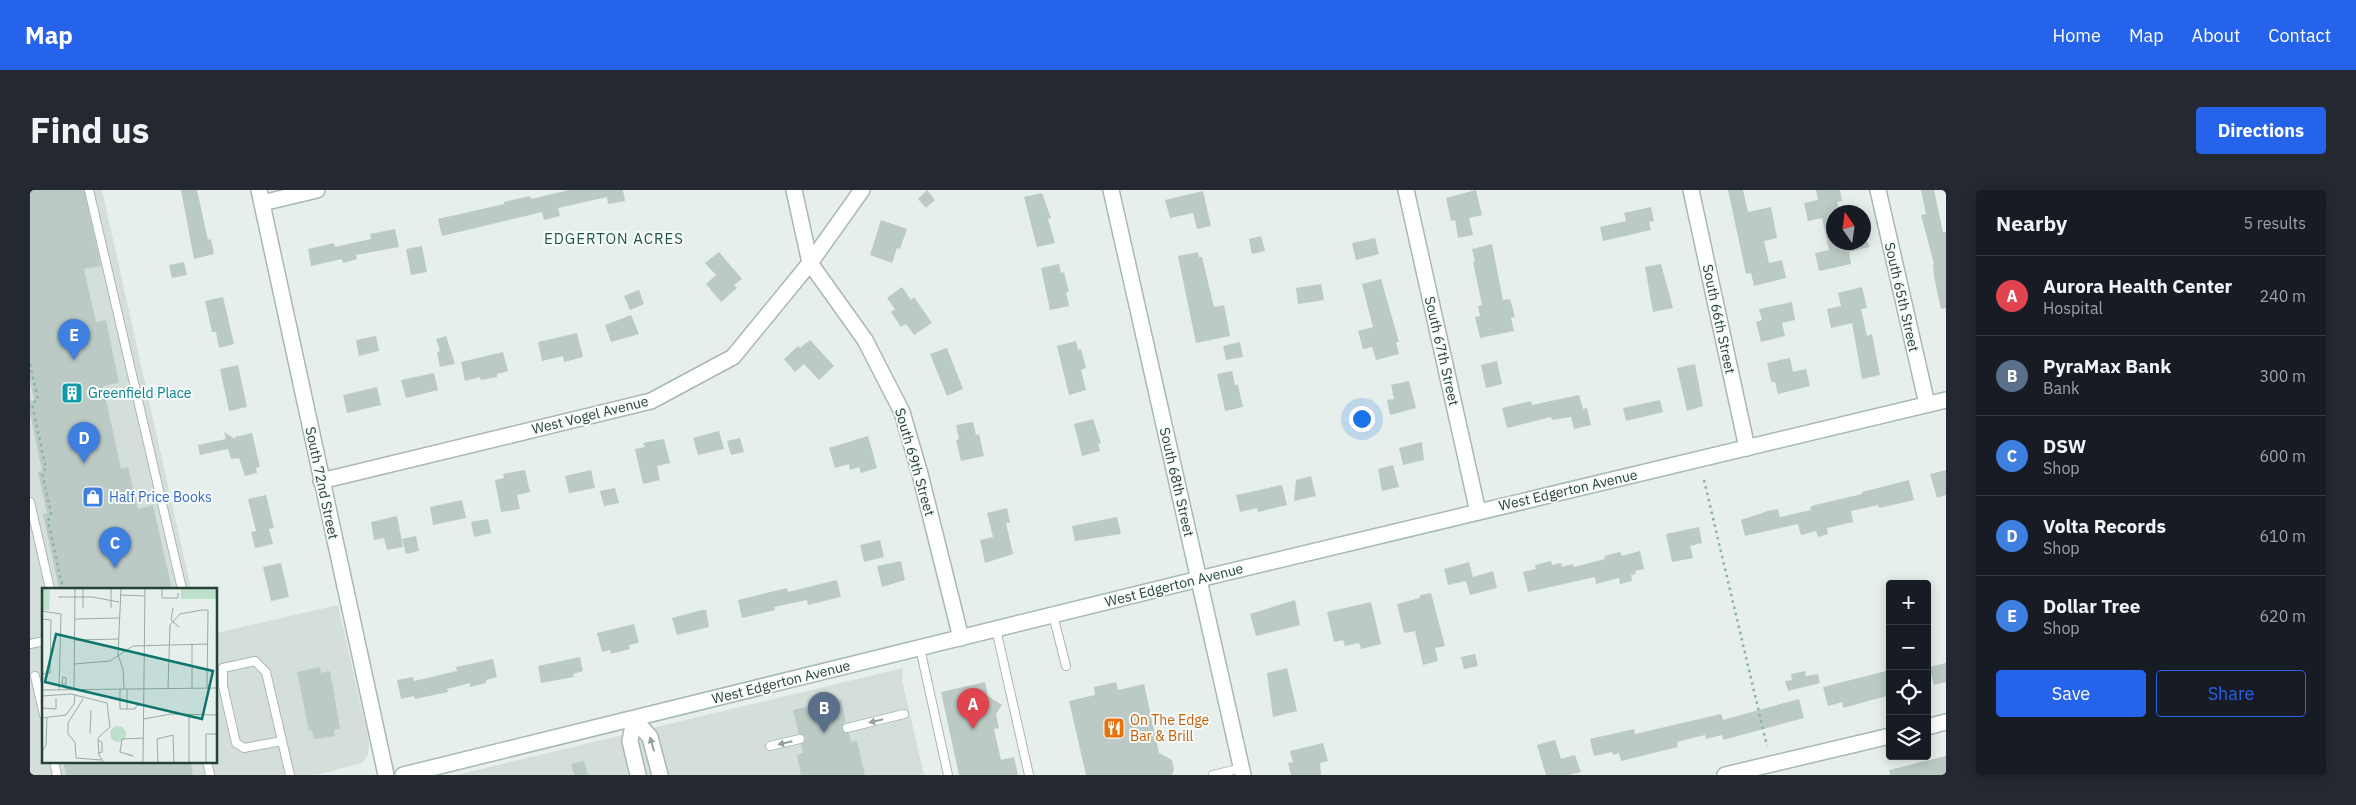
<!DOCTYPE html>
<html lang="en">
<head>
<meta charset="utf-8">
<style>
	body { margin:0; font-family:"IBM Plex Sans",sans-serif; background:#242831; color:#f1f3f6 }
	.controls { position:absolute; right:15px; bottom:15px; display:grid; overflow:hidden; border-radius:5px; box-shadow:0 2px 12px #0003 }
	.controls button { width:45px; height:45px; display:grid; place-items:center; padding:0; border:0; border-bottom:1px solid #363941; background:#171b24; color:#f1f3f6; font:25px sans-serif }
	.compass { position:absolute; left:1796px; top:15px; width:45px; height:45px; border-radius:50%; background:#171b24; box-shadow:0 2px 12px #0003; rotate:347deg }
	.you { position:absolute; left:1331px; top:228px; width:18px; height:18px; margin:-12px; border:4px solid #fff; border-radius:50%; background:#1a73e8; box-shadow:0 0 0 8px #1a73e833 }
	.badge { display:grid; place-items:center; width:32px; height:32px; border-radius:50%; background:#2563eb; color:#fff; font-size:16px; font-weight:700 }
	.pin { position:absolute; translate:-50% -41px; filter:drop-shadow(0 1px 2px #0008) }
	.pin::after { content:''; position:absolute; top:26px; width:18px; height:15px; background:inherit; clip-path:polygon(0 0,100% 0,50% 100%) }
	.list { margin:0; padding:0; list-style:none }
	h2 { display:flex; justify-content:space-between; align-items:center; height:65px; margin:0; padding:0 20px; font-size:21px }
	h2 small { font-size:16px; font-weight:400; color:#9ea1a6 }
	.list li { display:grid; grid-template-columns:32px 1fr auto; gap:15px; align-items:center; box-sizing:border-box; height:80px; padding:0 20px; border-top:1px solid #363941 }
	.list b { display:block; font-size:19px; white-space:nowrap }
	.list p { margin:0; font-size:16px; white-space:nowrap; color:#9ea1a6 }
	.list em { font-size:16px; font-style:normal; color:#9ea1a6 }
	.actions { display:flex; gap:10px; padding:15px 20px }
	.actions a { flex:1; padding:11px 0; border:1px solid #2563eb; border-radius:5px; text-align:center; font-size:18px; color:#2563eb }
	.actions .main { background:#2563eb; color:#fff }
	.icon { flex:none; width:28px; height:28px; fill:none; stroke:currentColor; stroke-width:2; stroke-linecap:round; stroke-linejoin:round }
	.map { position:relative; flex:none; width:1916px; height:585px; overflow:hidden; border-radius:5px }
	header { display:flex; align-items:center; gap:30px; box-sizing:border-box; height:70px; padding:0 25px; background:#2563eb; color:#fff }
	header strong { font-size:24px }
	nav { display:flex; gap:28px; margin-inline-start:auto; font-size:18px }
	.intro { display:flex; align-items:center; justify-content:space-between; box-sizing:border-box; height:120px; padding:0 30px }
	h1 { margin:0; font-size:35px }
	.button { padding:12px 22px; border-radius:5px; background:#2563eb; color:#fff; font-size:18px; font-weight:700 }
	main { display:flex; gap:30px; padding:0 30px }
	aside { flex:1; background:#171b24; border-radius:5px; box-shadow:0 2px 12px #0003 }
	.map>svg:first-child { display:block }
	.built { fill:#d4dfda }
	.building { fill:#bbcac4 }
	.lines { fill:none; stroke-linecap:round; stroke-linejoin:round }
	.lane-casing { stroke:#a8b8b2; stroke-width:10 }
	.street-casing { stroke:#a8b8b2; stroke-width:18 }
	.secondary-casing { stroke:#a4bbb3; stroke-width:18 }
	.path { stroke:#86b3a5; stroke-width:2.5; stroke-dasharray:2.5 4; stroke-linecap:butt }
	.lane { stroke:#fff; stroke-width:8 }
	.street { stroke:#fff; stroke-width:15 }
	.secondary { stroke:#fff; stroke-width:15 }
	.oneway { fill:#92a09c }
	.labels { text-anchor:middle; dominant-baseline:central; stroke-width:4; stroke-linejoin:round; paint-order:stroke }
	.street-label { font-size:14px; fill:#24423a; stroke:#f7fbf9 }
	.culture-label { font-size:14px; fill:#0d838f; stroke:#f7fbf9; text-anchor:start }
	.shop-label { font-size:14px; fill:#366cbe; stroke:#f7fbf9; text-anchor:start }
	.food-label { font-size:14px; fill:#c56008; stroke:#f7fbf9; text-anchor:start }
	.neighbourhood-label { font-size:15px; letter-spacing:1px; fill:#1f5548; stroke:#f7fbf9 }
	.inset-road { fill:none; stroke:#98aaa4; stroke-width:1 }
	.view { fill:#0f766e; fill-opacity:0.15; stroke:#0f766e; stroke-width:2.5 }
	.inset-edge { fill:none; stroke:#24423a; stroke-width:2.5 }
</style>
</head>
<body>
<header>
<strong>Map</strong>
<nav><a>Home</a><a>Map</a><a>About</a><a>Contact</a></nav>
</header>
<div class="intro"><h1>Find us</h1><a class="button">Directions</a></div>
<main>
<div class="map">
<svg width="1916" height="585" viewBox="0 0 1916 585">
	<rect width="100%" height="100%" fill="#e6efeb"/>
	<g class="built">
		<path d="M0,0h72l89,399h-147v172h172v-128l122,-28 31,136 -1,14 -6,8 -46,12h-286z"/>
		<path d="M873,478l-1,12 22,95h-468z"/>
	</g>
	<g class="building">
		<path d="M0,0h54l17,76 -17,3 12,53 10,-2 13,63 -16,3 18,83 7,-2 10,42 15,-4 19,84h-113l-16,-75 4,-1 -9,-41 4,-1 -12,-58v-12l4,-1 -4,-21z"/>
		<path d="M151,0h16l11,50 3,-1 3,15 -20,5z"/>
		<path d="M539,0h54l2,11 -17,3 -1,-7 -49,11 2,8 -16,4 -2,-8 -100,24 -4,-17 66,-15v-2l26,-6 1,3z"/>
		<path d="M897,0l8,10 -9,8 -8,-9z"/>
		<path d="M1446,0l6,25 -13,3 4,17 -15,3 -3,-18 -4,1 -5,-23z"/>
		<path d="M1698,0h15l5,22 23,-5 6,31 -13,3 5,22 13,-3 4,18 -32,8 -3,-13 -5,1z"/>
		<path d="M1786,0h24l2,11 -5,1 3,10h-6v30h34l1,5 -20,5 2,12 -32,7 -4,-18 14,-3 -7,-32 -14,3 -4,-18 14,-3z"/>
		<path d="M1891,0h13l9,42h3v76l-5,1 -7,-32 -1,-13h1l-13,-49 5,-1z"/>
		<path d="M1173,1l8,35 -14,3 -4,-16 -23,5 -5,-18z"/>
		<path d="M1012,3l9,25 -3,1 7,24 -18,4 -13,-50z"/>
		<path d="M1621,17l3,14 -5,1 2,8 -48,11 -3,-14 26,-6 -2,-8z"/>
		<path d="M851,30l26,9 -7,20 -3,-1 -5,15 -22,-8z"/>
		<path d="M365,39l4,18 -43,8 1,4 -14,4 -1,-4 -31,7 -3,-17 26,-6 1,4 36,-8 -1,-5z"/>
		<path d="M1231,46l4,15 -13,3 -3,-15z"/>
		<path d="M1345,48l4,16 -23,6 -4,-17z"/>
		<path d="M1462,54l11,56 7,-1 5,18 -4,1 3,13 -34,7 -5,-21 5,-1 -2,-10 4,-1 -9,-43h2l-3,-13z"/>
		<path d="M392,56l5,26 -16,3 -5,-26z"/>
		<path d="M689,62l23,27 -8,6 3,3 -16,14 -15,-18 10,-9 -11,-12z"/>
		<path d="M1168,62l1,5h3l12,50 10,-2 6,31 -34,7 -18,-87z"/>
		<path d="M154,72l3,13 -15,3 -3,-13z"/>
		<path d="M1029,74l2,9 3,-1 5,20h-3l3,14 -19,4 -9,-42z"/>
		<path d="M1631,74l12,44 -20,4 -8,-45z"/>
		<path d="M1351,89l18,63h-3l3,12 -23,6 -4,-13 -9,2 -5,-18 15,-4 -11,-43z"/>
		<path d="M1291,94l3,16 -26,4 -2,-16z"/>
		<path d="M872,97l9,13 3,-3 18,26 -18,12 -8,-11 -5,3 -10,-15 4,-3 -8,-11z"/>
		<path d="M1832,97l5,21 -6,1 6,27 5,-2 8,41 -18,4 -10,-56 -21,5 -4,-19 14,-3 -3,-13z"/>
		<path d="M609,100l5,14 -14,6 -6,-14z"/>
		<path d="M193,107l11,47 -15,4 -3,-16h-4l-7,-31z"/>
		<path d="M1762,112l3,18 -13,3 3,13 -24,6 -5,-20 6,-2 -3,-11z"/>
		<path d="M601,125l8,19 -28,8 -6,-17z"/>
		<path d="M547,143l6,24 -19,5 -1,-6 -21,5 -4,-19z"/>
		<path d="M346,146l3,15 -20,5 -3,-16z"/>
		<path d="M416,146l9,28 -15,3 -3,-15 3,-1 -4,-12z"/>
		<path d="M780,150l24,26 -15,14 -15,-16 -9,8 -11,-13 14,-13 2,2z"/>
		<path d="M1046,151l2,9 3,-1 5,19 -5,2 5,20 -17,5 -12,-49z"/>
		<path d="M1210,152l3,15 -17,3 -3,-14z"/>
		<path d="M917,158l16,41 -16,7 -17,-42z"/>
		<path d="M473,162l5,19 -11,3v3l-16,3 -1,-3 -15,4 -4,-19z"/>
		<path d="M1760,168l3,14 13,-3 4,17 -32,8 -3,-12h-4l-4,-19z"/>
		<path d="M1467,171l5,23 -16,4 -5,-23z"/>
		<path d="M1665,174l8,42 -16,5 -10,-43z"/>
		<path d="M208,175l9,42 -18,4 -9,-42z"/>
		<path d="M1202,181l3,14h3l5,22 -18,4 -8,-37z"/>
		<path d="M404,183l4,17 -32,8 -5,-18z"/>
		<path d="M1379,191l7,27 -26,7 -3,-15 7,-1 -3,-14z"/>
		<path d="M347,197l4,18 -34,8 -4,-18z"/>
		<path d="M1549,205l4,14 4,-1 4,17 -17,4 -3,-12 -19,3 -1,-3 -44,11 -5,-20 29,-7 1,4z"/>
		<path d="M1630,210l3,12 -37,9 -3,-13z"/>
		<path d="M1063,229l8,24 -3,1 2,7 -18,5 -8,-32z"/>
		<path d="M943,232l3,13 3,-1 5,22 -23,5 -5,-21 3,-1 -3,-14z"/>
		<path d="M689,241l5,18 -26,6 -5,-17z"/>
		<path d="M194,242l11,7v-2l17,-4 8,34 -4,1 1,5 -12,3 -6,-18 -8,1 -3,-10 -28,6 -2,-10 28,-6z"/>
		<path d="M838,246l9,32 -16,5 -2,-6 -9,3 -1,-6 -14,4 -6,-20z"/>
		<path d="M710,248l4,14 -13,3 -4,-14z"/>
		<path d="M634,249l6,24 -13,3 3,14 -17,4 -8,-35 10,-2 -2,-4z"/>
		<path d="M1392,252l2,18 -21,5 -4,-17z"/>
		<path d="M1363,275l6,22 -17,4 -4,-22z"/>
		<path d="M495,280l5,22 -13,3 3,14 -19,3 -6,-32 9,-2 -1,-4z"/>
		<path d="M561,280l4,18 -26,5 -4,-17z"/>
		<path d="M1916,280v25l-9,3 -7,-24z"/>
		<path d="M1281,286l5,20 -22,5 2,-21z"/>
		<path d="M1879,290l5,20 -35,8 -1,-3 -27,6 2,11 -26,6 1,6 -10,3 -2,-6 -15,4 -3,-11 -53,12 -4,-16 27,-9 10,-2 2,8 31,-7 -1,-3 5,-2 47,-11v-2z"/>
		<path d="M1252,295l5,20 -29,7 -1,-4 -17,4 -4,-17z"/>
		<path d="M585,298l4,15 -15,3 -4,-15z"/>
		<path d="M236,305l8,33 -5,1 4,15 -18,4 -4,-16 5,-1 -8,-32z"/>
		<path d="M432,310l4,18 -33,7 -3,-18z"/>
		<path d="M977,318l3,15h-4l7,31 -28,9 -5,-23 13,-3 -6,-24z"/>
		<path d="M367,326l6,31 -16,3 -3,-12 -10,2 -3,-18z"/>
		<path d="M1087,327l4,17 -46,7 -3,-15z"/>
		<path d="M458,329l3,14 -17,4 -3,-15z"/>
		<path d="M1669,337l3,16 -12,3 3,12 -21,4 -6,-28z"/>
		<path d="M386,346l3,15 -13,3 -4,-15z"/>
		<path d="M850,350l4,17 -20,5 -4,-17z"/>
		<path d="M1610,361l4,18 -9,2 1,3 -5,1 1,6 -12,3 -1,-6 -23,6 -1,-7 -67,15 -5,-20 13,-3 -1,-4 16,-4 1,4 9,-2 1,4 11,-3 1,3 31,-8 -1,-3 16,-4 2,4z"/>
		<path d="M871,371l4,19 -23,7 -5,-21z"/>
		<path d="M1439,372l4,15 20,-6 4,17 -27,7 -4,-14 -18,4 -4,-16z"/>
		<path d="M251,373l8,34 -18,4 -8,-34z"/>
		<path d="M807,390l4,17 -33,8 -1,-5 -33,7 1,3 -33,8 -4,-18 49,-12 1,4z"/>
		<path d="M1401,403l14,53 -10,2 3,13 -15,4 -8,-34 -11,2 -7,-29 23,-6v-3z"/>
		<path d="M1265,410l5,25 -44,11 -6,-22z"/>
		<path d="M1341,412l10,42 -20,5 -2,-6 -14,3 -2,-6 -9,2 -7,-30z"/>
		<path d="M672,420h4l3,17 -32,8 -5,-17z"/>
		<path d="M604,434l5,19 -10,2 1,4 -19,5 -1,-4 -8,2 -5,-19z"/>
		<path d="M1445,464l3,12 -14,3 -3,-12z"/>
		<path d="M550,467l3,14 -10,3 1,3 -33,6 -3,-17z"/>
		<path d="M463,469l4,18 -11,3v3l-16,4v-4l-23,6 1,3 -33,7 -1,-3 -13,3 -4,-19 16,-3 1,4 43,-10 -1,-4z"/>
		<path d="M1916,473v19l-12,3 -5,-18z"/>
		<path d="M290,477l1,6 9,-2 10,57 -6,2 1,6 -21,3 -2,-9 -3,1 -12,-59z"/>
		<path d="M1257,478l10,43 -24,6 -6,-44z"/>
		<path d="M1860,480v25l-47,13 -1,-6 -14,4 -5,-19z"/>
		<path d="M1775,481l1,5 12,-2 2,9 -32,8 -3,-10 7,-1 -1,-6z"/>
		<path d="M955,492l3,14 14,9 -6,9 3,14 -5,1 7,31 13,-3 4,18h-59l-18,-83z"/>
		<path d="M1086,492l2,8 26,-6 15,69 13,7 2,10 -2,5h-86l-17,-74 26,-6 -1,-8z"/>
		<path d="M811,509l5,23 -3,2 -1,6 7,3 2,9 6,-1 8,34h-64l-4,-20 6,-2 -2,-8 5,-7 -2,-3 -5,-1 -6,-24z"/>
		<path d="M1769,509l5,19 -81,22 -1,-5 -16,4 -1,-4 -28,7 1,5 -57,14 -2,-8 -6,2 -1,-3 -18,4 -4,-17 44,-10 1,5 86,-20 2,6z"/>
		<path d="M1525,550l6,19 14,-4 6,17 -12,3h-23l-9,-30z"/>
		<path d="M1293,553l5,18 -8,2 1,12h-30l-3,-12 5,-1 -3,-11z"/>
		<path d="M1916,566v19h-56l-1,-5z"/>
		<path d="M33,571h127l3,14h-127z"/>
		<path d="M554,571l4,14h-14l-3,-11z"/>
	</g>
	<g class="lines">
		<g class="lane-casing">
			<g id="lane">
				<path d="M59,0l93,399"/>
				<path d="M0,312l20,87"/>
				<path d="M1023,425l13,51"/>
				<path d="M966,439l33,146"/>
				<path d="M0,454l14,-3"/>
				<path d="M890,458l28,127"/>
				<path d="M5,486l9,39"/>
				<path d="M817,538l57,-14"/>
				<path d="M252,551l-38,7 -8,-5 -13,-57v-18l32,-7 11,11 24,103"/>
				<path d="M740,556l30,-7"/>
				<path d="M24,571l3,14"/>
				<path d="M177,571l3,14"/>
				<path d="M1183,585l29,-7"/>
			</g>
		</g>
		<g class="street-casing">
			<g id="street">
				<path d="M229,0l127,585"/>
				<path d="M764,0l16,73 55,77 37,72 18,62 41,164"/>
				<path d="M1376,0l72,322"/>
				<path d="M1661,0l56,258"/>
				<path d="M1848,0l49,214"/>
				<path d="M232,13l55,-13"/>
				<path d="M291,291l330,-80 82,-44 77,-94 52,-73"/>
				<path d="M604,529l16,18 10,38"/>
				<path d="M604,529l-4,22 8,34"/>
				<path d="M1897,537l19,-5"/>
				<path d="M1695,585l165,-39"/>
			</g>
		</g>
		<g class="secondary-casing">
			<g id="secondary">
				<path d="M1081,0l132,585"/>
				<path d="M373,585l796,-196 747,-179"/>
			</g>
		</g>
		<g class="path">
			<path d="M0,174l8,35 -6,5 14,65 -4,4 9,40 -3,8 15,68"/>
			<path d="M1674,290l63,266"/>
		</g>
		<use href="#lane" class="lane"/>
		<use href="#street" class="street"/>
		<use href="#secondary" class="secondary"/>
	</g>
	<defs><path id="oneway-solid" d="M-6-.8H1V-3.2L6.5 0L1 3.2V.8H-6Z" transform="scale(1.25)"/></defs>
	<g class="oneway">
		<use href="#oneway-solid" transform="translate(846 531) rotate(167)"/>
		<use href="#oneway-solid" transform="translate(755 553) rotate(167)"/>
		<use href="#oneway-solid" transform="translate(622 554) rotate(-106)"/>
	</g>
	<defs>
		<g id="building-square" transform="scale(1.125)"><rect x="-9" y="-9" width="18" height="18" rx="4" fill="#0f9aa8" stroke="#f7fbf9"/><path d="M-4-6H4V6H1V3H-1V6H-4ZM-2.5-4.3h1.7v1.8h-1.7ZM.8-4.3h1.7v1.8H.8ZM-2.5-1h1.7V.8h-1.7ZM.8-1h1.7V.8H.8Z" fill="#fff"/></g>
		<g id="shop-square" transform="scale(1.125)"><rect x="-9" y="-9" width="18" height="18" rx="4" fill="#3f7fe0" stroke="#f7fbf9"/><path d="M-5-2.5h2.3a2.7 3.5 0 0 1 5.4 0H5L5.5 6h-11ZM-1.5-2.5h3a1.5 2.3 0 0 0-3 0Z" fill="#fff"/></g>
		<g id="restaurant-square" transform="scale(1.125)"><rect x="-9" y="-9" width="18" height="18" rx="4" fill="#e8710a" stroke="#f7fbf9"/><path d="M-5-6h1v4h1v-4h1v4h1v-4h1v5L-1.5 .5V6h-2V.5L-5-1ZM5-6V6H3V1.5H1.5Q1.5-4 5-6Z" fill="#fff"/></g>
	</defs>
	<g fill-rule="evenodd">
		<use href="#building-square" x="42" y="203"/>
		<use href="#shop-square" x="63" y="307"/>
		<use href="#restaurant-square" x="1084" y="538"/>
	</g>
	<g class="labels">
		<g class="street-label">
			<text transform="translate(1872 107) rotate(77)">South 65th Street</text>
			<text transform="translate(1689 129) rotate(78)">South 66th Street</text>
			<text transform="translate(1412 161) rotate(77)">South 67th Street</text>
			<text transform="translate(560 225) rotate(-14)">West Vogel Avenue</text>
			<text transform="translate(885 272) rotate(74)">South 69th Street</text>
			<text transform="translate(1147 292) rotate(77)">South 68th Street</text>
			<text transform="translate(292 293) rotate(78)">South 72nd Street</text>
			<text transform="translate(1538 300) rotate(-13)">West Edgerton Avenue</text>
			<text transform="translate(1144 395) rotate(-14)">West Edgerton Avenue</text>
			<text transform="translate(751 492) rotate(-14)">West Edgerton Avenue</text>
		</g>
		<g class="culture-label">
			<text x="58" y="203">Greenfield Place</text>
		</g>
		<g class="shop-label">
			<text x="79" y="307">Half Price Books</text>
		</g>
		<g class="food-label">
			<text x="1100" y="530">On The Edge<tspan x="1100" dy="16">Bar &amp; Brill</tspan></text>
		</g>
		<g class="neighbourhood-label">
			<text x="584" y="48">EDGERTON ACRES</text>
		</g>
	</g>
	<g transform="translate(12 398)">
		<rect width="175" height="175" fill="#e6efeb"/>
		<path d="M0,0h8l-1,22h-7zM139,0h36v11h-36zM68 146a8 8 0 1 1 16 0a8 8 0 1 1-16 0Z" fill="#bfe0c8"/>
		<path class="inset-road" d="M79,0l-3,67 5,14 1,20M120,0v10h16v-5M78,7l25,1M16,9h34l27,5M41,20v-20M69,20v-20M131,20l-2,12 8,7M0,23l19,3 -2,75M0,31l9,1 -1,53 -8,1M33,31l44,-1M33,52l43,-1M32,76l36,-3 23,-15 75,-2M126,100l2,-63 10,-11 22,-4h6l-1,78M150,100v-44M24,101v-11l-3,-1 -1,7h4M32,101l1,-101M78,101v20h15l2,-4h7M0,102l175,-2M0,108l29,-2 36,9 3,24 -12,11 1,17 5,8M41,111l-15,24v11l7,8 1,16 25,2M0,120l14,1v-11M85,121v-20M147,126v49M0,130l24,-3 8,-11 1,-9M102,131l27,-5 46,1M48,145l1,-23M0,163l4,-6 1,-27M56,165l4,-1v-10l-4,-2M85,166l6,2 -13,-4 2,-13 22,-1M101,175l2,-175M116,175l-1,-24 16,-4 1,28M164,175v-29h11"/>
		<path class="view" d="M14,46l157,37 -11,48 -157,-37z"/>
		<rect width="175" height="175" class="inset-edge"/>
	</g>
</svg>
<div class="controls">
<button>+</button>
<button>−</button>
<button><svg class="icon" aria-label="locate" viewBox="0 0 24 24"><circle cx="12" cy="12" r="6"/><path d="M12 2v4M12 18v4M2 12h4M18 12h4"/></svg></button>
<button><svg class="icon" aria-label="layers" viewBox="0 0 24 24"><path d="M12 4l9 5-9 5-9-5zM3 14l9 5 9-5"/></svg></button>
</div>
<svg class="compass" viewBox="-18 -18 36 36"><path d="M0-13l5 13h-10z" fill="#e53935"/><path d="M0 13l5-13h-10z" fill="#9ea1a6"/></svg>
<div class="you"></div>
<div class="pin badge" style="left:943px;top:539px;background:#e0444e">A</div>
<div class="pin badge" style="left:794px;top:543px;background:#5c6f8a">B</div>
<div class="pin badge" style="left:85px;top:378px;background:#3f7fe0">C</div>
<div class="pin badge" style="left:54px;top:273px;background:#3f7fe0">D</div>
<div class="pin badge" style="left:44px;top:170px;background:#3f7fe0">E</div>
</div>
<aside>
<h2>Nearby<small>5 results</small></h2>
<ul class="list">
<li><span class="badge" style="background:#e0444e">A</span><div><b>Aurora Health Center</b><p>Hospital</p></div><em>240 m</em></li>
<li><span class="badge" style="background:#5c6f8a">B</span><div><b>PyraMax Bank</b><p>Bank</p></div><em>300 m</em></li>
<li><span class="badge" style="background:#3f7fe0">C</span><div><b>DSW</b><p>Shop</p></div><em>600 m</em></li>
<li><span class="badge" style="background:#3f7fe0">D</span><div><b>Volta Records</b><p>Shop</p></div><em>610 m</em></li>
<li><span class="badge" style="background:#3f7fe0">E</span><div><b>Dollar Tree</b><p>Shop</p></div><em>620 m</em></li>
</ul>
<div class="actions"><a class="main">Save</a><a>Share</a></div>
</aside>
</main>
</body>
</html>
